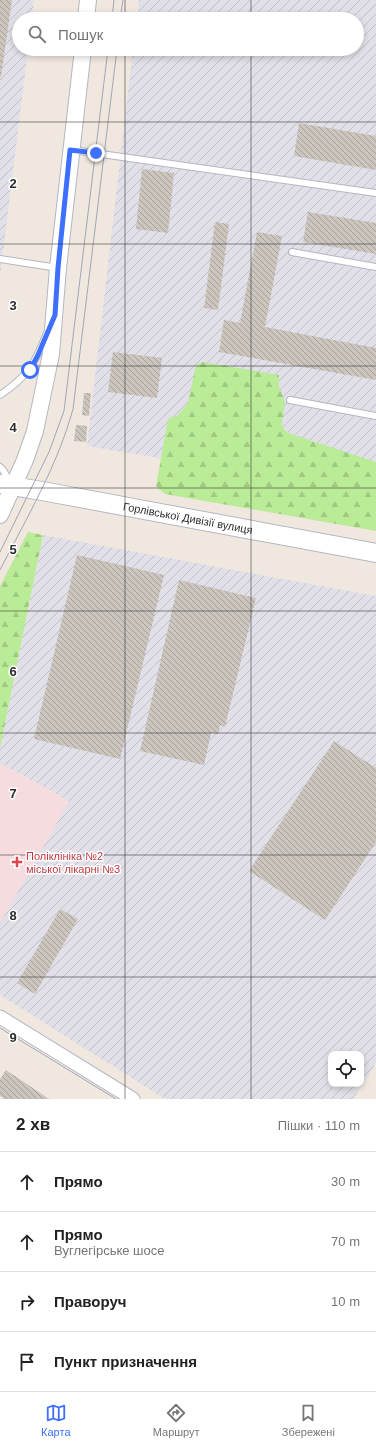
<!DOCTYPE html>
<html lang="uk">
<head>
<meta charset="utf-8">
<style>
	body { margin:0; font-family:Helvetica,sans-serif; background:#f2f2f2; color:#222 }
	.controls { position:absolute; right:12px; bottom:12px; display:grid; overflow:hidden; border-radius:8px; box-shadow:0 2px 6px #0003 }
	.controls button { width:36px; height:36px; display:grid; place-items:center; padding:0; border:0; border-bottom:1px solid #e0e0e0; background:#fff; color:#222; font:20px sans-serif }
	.stop { position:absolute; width:12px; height:12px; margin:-9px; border:3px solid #3d70ff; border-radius:50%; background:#fff }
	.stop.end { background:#3d70ff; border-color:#fff; box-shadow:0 1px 4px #0008 }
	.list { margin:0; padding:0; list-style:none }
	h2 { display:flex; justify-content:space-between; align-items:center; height:52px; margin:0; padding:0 16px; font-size:17px }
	h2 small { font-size:13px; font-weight:400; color:#767676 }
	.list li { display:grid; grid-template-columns:26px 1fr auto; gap:12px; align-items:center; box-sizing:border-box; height:60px; padding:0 16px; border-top:1px solid #e0e0e0 }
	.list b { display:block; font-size:15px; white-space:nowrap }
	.list p { margin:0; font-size:13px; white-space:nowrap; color:#767676 }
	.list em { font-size:13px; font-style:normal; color:#767676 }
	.icon { flex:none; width:22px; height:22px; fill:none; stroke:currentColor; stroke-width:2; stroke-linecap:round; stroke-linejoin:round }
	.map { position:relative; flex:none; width:376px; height:1099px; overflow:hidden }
	.search { position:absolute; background:#fff; box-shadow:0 2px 6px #0003; left:12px; right:12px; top:12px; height:44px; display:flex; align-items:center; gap:10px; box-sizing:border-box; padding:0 14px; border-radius:22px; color:#767676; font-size:15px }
	.sheet { height:292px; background:#fff }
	nav { display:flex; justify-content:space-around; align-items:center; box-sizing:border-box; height:56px; border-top:1px solid #e0e0e0; background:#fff; font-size:11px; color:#767676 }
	nav a { display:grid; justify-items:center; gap:2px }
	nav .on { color:#3d70ff }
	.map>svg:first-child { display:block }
	.industrial { fill:url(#industrial-furrows); fill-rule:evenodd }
	.medical { fill:#f7dcdf }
	.forest { fill:url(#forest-firs) }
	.building { fill:url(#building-back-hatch) }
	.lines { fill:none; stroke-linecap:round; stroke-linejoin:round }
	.service-casing { stroke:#b3b7c2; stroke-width:8 }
	.minor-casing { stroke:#b3b7c2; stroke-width:15 }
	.tertiary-casing { stroke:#b3b7c2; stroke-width:18 }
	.secondary-casing { stroke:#b3b7c2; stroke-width:20 }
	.service { stroke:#fff; stroke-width:6 }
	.minor { stroke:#fff; stroke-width:13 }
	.tertiary { stroke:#fff; stroke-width:16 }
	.secondary { stroke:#fff; stroke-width:18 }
	.tram { stroke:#a0a6b9; stroke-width:1 }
	.route { stroke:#3d70ff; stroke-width:5 }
	.grid { fill:none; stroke:#2d2d2d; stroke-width:1; stroke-opacity:0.55 }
	.health-dot { fill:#e0444e; stroke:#fff; stroke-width:1.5 }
	.labels { text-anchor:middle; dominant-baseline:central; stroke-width:3; stroke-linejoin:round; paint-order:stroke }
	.street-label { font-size:11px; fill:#2d2d2d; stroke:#fff }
	.health-label { font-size:11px; fill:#be3a42; stroke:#fff; text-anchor:start }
	.grid-label { font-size:13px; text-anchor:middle; font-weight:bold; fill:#2d2d2d; stroke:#fff; stroke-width:3; stroke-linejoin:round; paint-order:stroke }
</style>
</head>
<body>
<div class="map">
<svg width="376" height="1099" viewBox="0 0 376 1099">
	<defs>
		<pattern id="industrial-furrows" width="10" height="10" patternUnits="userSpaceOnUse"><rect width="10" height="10" fill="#e1e0e8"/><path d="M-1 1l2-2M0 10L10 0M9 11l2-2" fill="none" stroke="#c1c0c7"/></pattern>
		<pattern id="forest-firs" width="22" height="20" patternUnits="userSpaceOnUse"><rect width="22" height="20" fill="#baeb97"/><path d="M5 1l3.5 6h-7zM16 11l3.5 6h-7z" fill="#a0ca82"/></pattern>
		<pattern id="building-back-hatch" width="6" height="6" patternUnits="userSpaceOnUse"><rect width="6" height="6" fill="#cbc5bd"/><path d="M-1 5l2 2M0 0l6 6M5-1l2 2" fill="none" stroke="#a5a09a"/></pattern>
	</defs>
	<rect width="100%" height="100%" fill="#f0e7df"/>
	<g class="industrial">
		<path d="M0,0h34l-2,19h-13v30h9l-28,228z"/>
		<path d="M139,0h237v494l-289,-48 46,-397h224v-30h-220z"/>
		<path d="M43,535l333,61v467l-23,36h-188l-165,-104v-72l69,-122 -69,-38v-15zM331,1054h30v30h-30z"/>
	</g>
	<path class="medical" d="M0,763l69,38 -69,122z"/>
	<g class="forest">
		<path d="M203,362l76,13v11l6,16 -3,21 2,7 7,4 85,28v69l-211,-37 -9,-8 12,-67 10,-4 10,-12 8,-38z"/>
		<path d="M28,532l15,3 -43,213v-162z"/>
	</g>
	<g class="building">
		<path d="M0,0h12l-11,77h-1z"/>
		<path d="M299,123l77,13v34l-82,-14z"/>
		<path d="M142,169l32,4 -6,60 -32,-4z"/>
		<path d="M308,212l68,11v31l-73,-12z"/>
		<path d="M215,222l14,2 -11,86 -14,-2z"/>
		<path d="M257,232l25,4 -17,91 111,21v32l-157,-28 5,-32 16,3z"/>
		<path d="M113,352l49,6 -5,40 -49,-6z"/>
		<path d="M84,393h7l-2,23 -7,-1z"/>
		<path d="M76,425l11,1 -1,16 -12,-1z"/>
		<path d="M77,555l87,20 -44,184 -86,-20z"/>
		<path d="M179,580l77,18 -31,129 -5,-2 -2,9 -7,-1 -7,32 -64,-14z"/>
		<path d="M334,741l42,27v74l-51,78 -76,-49z"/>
		<path d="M60,909l18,10 -43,75 -18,-11z"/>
		<path d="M6,1070l43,29h-44l-5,-3v-17z"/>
	</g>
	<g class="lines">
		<g class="service-casing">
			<g id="service">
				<path d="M73,150l303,43"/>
				<path d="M292,252l84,15"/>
				<path d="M0,259l58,9"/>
				<path d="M0,395c27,-18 35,-31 47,-62"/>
				<path d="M290,400l86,16"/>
				<path d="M0,467l3,3 7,12"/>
			</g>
		</g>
		<g class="minor-casing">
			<path id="minor" d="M0,1017l133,82"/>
		</g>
		<g class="tertiary-casing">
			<g id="tertiary">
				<path d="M86,19l2,-19"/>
				<path d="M0,515l25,-55 10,-29 16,-77 7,-86 25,-219"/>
			</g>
		</g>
		<g class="secondary-casing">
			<g id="secondary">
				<path id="s1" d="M0,484l42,7 334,62"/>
			</g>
		</g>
		<use href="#service" class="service"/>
		<use href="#minor" class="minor"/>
		<use href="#tertiary" class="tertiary"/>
		<use href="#secondary" class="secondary"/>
		<g class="tram">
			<path d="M112,19l2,-19"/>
			<path d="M120,19l3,-19"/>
			<path d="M0,552l49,-100 15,-41 44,-362"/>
			<path d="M0,570c27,-53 57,-103 73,-161l44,-360"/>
			<path d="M0,1028l116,71"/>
		</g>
	</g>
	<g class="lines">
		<path class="route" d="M30,370l8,-15 17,-40 3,-47 12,-118 26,3"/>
	</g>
	<path class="grid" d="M125,0v19M251,0v19M125,49v1050M251,49v1050M0,122h376M0,244h376M0,366h376M0,488h376M0,611h376M0,733h376M0,855h376M0,977h376"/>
	<path class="health-dot" d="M15 856h4v4h4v4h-4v4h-4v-4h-4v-4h4z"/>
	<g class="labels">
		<g class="street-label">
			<text stroke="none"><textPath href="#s1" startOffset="191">Горлівської Дивізії вулиця</textPath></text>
		</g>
		<g class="health-label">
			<text x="26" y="856">Поліклініка №2<tspan x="26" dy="13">міської лікарні №3</tspan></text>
		</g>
	</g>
	<g class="grid-label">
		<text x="13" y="188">2</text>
		<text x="13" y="310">3</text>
		<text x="13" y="432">4</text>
		<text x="13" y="554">5</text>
		<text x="13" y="676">6</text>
		<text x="13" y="798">7</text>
		<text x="13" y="920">8</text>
		<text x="13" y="1042">9</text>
	</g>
</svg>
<div class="controls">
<button><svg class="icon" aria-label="locate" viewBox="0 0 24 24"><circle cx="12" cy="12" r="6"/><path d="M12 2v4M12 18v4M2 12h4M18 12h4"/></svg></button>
</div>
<div class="stop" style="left:30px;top:370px"></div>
<div class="stop end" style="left:96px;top:153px"></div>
<div class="search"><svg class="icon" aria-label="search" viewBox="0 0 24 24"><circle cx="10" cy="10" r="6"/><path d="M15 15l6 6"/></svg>Пошук</div>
</div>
<section class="sheet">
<h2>2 хв<small>Пішки · 110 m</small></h2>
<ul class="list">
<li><svg class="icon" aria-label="ahead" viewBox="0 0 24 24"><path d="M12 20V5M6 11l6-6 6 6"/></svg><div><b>Прямо</b></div><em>30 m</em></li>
<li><svg class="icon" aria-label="ahead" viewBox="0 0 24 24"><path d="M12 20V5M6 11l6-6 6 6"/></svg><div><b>Прямо</b><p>Вуглегірське шосе</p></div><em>70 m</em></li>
<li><svg class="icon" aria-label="right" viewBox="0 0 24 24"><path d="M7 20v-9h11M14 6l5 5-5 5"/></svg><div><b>Праворуч</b></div><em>10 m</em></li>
<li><svg class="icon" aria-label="arrive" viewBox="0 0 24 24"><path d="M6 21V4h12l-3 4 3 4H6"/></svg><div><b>Пункт призначення</b></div></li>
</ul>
</section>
<nav>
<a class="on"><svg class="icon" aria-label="map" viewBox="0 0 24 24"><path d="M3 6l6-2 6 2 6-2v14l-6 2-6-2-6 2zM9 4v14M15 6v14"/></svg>Карта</a>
<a><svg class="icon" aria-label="directions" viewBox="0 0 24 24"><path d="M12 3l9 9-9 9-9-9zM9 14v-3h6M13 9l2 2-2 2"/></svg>Маршрут</a>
<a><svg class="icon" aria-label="saved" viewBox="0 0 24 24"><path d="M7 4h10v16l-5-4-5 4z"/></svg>Збережені</a>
</nav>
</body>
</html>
